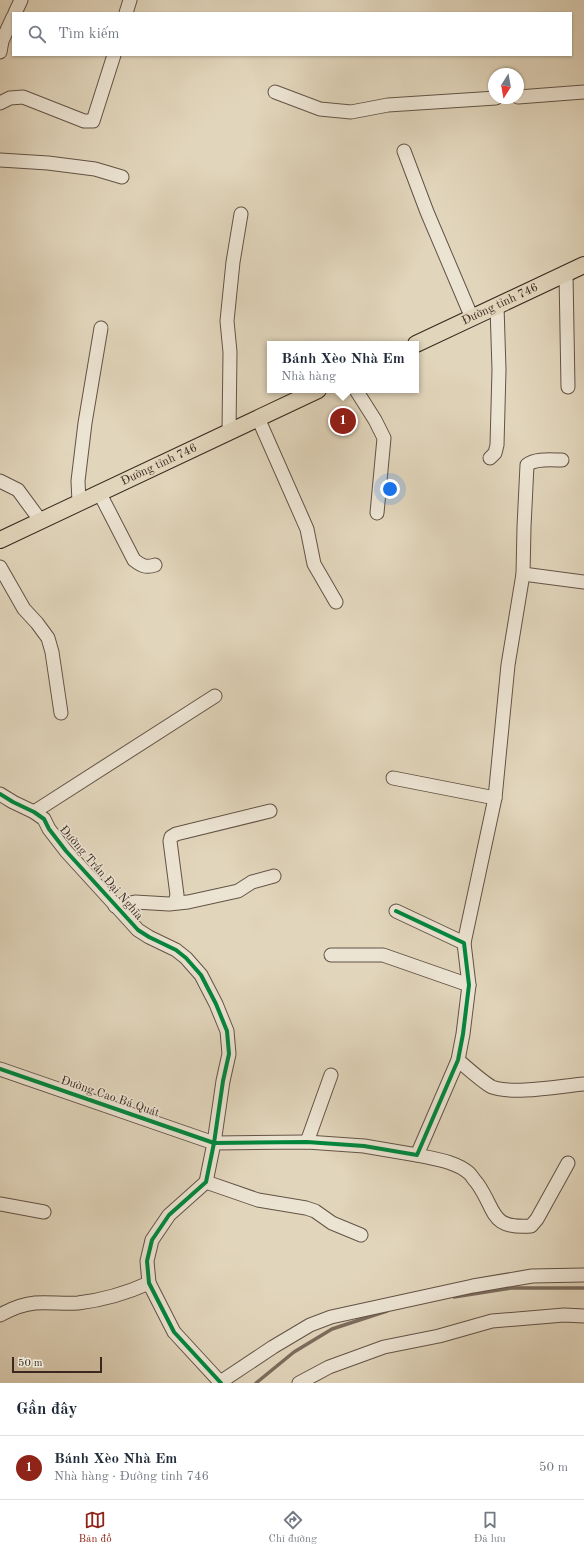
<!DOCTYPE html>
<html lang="vi">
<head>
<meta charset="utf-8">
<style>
	body { margin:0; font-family:"Old Standard TT",serif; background:#f6f6f7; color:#1f2937 }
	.compass { position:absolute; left:488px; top:68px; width:36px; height:36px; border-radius:50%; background:#fff; box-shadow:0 1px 3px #0004; rotate:191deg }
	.scale { position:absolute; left:12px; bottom:10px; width:90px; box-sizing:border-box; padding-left:4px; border:2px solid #39281f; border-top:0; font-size:11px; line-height:14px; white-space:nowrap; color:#39281f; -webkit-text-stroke:3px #ece4d3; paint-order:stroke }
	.you { position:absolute; left:390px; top:489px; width:14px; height:14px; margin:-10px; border:3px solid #fff; border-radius:50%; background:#1a73e8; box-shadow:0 0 0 6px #1a73e833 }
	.badge { display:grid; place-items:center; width:26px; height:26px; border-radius:50%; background:#8f2418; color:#fff; font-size:13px; font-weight:700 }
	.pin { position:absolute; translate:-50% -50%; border:2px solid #fff; box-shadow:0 1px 4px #0006 }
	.popup { position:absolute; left:267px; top:341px; width:152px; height:52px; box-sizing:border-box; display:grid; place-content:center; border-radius:0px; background:#fff; filter:drop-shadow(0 1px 3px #0005); font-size:13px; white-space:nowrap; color:#747a83 }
	.popup b { font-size:15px; color:#1f2937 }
	.popup::after { content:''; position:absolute; left:50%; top:100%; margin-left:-8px; border:8px solid transparent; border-top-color:#fff }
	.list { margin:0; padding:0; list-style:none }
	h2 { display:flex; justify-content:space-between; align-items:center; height:52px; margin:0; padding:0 16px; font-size:17px }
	h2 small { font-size:13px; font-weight:400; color:#747a83 }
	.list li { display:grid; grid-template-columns:26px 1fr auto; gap:12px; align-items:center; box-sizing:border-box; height:64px; padding:0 16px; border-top:1px solid #e0e1e3 }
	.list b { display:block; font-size:15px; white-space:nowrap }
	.list p { margin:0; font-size:13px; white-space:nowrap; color:#747a83 }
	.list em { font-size:13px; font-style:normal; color:#747a83 }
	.icon { flex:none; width:22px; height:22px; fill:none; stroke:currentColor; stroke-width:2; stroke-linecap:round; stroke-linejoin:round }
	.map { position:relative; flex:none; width:584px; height:1383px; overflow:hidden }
	.search { position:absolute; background:#fff; box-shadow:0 1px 3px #0004; left:12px; right:12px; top:12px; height:44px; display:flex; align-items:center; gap:10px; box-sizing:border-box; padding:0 14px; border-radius:0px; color:#747a83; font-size:15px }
	.sheet { height:116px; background:#fff }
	nav { display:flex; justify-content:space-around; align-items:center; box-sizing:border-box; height:56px; border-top:1px solid #e0e1e3; background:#fff; font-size:11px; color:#747a83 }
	nav a { display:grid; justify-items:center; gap:2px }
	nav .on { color:#8f2418 }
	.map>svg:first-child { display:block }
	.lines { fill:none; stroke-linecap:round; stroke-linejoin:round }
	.stream { stroke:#7c6c5d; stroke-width:3.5 }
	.minor-casing { stroke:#635346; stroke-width:15 }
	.major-casing { stroke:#39281f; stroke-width:18 }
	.minor { stroke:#ece4d3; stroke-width:13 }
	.major { stroke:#e1d5bb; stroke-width:16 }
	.cycleway-casing { stroke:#ece4d3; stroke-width:6 }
	.cycleway { stroke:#00873e; stroke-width:4 }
	.labels { text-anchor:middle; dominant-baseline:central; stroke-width:3; stroke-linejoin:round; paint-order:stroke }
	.street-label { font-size:12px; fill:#39281f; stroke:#ece4d3 }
</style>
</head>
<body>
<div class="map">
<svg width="584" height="1383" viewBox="0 0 584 1383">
	<rect width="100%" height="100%" fill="#e1d5bb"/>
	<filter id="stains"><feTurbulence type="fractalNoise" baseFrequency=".005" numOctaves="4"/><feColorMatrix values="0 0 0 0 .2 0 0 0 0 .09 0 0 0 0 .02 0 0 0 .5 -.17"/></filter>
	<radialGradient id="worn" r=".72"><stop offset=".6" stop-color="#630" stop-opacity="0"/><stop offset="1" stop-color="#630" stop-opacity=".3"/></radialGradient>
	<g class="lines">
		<g class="stream">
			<path d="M454,1297l57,-9h73"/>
			<path d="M256,1383l38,-31 38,-23 55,-18"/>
		</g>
		<g class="minor-casing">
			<g id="minor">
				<path d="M15,13l6,-13"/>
				<path d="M126,13l4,-13"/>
				<path d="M0,52l2,-11 11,-24"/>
				<path d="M275,92l45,17 31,3 37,-7 108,-7"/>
				<path d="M518,97l66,-5"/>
				<path d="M0,103l10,-5 13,-1 61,24h9l21,-66"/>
				<path d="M404,151l23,61 45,106"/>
				<path d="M0,160l48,3 47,6 27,8"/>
				<path d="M566,274l2,113"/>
				<path d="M356,390l19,30 9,18 -7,75"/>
				<path d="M258,418l49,111 7,35 22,38"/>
				<path d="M229,432l1,-80 -3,-31 6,-59 8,-48"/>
				<path d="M490,458l5,-5 2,-8 2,-75 -2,-64"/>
				<path d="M0,481l18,9 22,30"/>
				<path d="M99,492l35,68c8,6 12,8 21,5"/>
				<path d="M79,502l-1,-21 7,-58 16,-95"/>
				<path d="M0,567l24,42 13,14 11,15 4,14 9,61"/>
				<path d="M523,574l61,8"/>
				<path d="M393,778l102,20"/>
				<path d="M0,794l13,8 21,10 10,7 5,10 17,22 72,79 11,7 27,13 10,8 15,17 15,29 11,27 2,23 -6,27 -9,62 -8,39 -37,33 -17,25 -5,21 2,22 25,49 47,51"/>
				<path d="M34,812l181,-116"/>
				<path d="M175,902l2,-7 -7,-54 1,-4 5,-3 94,-23"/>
				<path d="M115,906l20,-4 34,2 19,-2 50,-11 14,-9 22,-6"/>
				<path d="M464,943l31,-145 13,-133 15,-91 1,-47 3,-62c8,-7 25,-5 35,-5"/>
				<path d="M331,955h52l86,30"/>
				<path d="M458,1060c8,7 26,23 34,27 22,8 68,-1 92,-3"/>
				<path d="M0,1069l214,74 93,-1 57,4 53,9 41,-95 5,-26 6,-49 -5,-42 -68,-32"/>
				<path d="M307,1142l24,-67"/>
				<path d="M417,1155c17,4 38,6 52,18 3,3 5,7 8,10 20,28 12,46 54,43l6,-7 31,-56"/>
				<path d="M206,1182l52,18 48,8 9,3 17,12 29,12"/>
				<path d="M0,1204l44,8"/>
				<path d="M0,1315c11,-6 23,-11 35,-12 14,-1 29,1 43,0 25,-3 49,-10 71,-20"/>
				<path d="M219,1383l54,-36 37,-22 21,-8 142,-31 59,-10 52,-1"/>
				<path d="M299,1383l30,-16 55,-20 55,-11 53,-15 72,-6 20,1"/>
			</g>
		</g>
		<g class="major-casing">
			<g id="major">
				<path id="s1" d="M416,344l168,-79"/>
				<path id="s2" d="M0,540l318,-150"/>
			</g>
		</g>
		<use href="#minor" class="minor"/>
		<use href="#major" class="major"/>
		<g class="cycleway-casing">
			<g id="cycleway">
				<path d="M0,794l13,8 21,10 10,7 5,10 17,22 72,79 11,7 27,13 10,8 15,17 15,29 11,27 2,23 -6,27 -9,62 -8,39 -37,33 -17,25 -5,21 2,22 25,49 47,51"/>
				<path d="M0,1069l214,74 93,-1 57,4 53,9 41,-95 5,-26 6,-49 -5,-42 -68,-32"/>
			</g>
		</g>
		<use href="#cycleway" class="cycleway"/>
	</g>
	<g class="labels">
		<g class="street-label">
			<text stroke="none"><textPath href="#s1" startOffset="93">Đường tỉnh 746</textPath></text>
			<text stroke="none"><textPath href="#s2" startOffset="176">Đường tỉnh 746</textPath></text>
			<text transform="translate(101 873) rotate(49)">Đường Trần Đại Nghĩa</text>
			<text transform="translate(110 1097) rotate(19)">Đường Cao Bá Quát</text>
		</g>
	</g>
	<rect width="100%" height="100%" filter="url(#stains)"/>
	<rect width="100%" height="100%" fill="url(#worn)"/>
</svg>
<svg class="compass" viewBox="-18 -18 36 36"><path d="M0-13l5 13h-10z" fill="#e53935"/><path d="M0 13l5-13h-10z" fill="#747a83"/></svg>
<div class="scale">50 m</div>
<div class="you"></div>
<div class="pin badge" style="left:343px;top:421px">1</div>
<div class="popup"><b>Bánh Xèo Nhà Em</b>Nhà hàng</div>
<div class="search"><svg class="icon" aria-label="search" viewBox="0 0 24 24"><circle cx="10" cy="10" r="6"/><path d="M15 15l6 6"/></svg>Tìm kiếm</div>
</div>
<section class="sheet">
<h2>Gần đây<small></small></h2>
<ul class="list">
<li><span class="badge">1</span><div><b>Bánh Xèo Nhà Em</b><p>Nhà hàng · Đường tỉnh 746</p></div><em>50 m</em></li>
</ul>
</section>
<nav>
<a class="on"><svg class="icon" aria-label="map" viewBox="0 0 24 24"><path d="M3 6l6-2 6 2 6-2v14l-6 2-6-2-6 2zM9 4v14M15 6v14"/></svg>Bản đồ</a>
<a><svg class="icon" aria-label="directions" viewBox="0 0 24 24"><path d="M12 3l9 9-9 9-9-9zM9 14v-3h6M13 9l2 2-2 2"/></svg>Chỉ đường</a>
<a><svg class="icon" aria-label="saved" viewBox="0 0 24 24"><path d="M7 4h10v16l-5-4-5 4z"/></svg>Đã lưu</a>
</nav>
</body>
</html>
